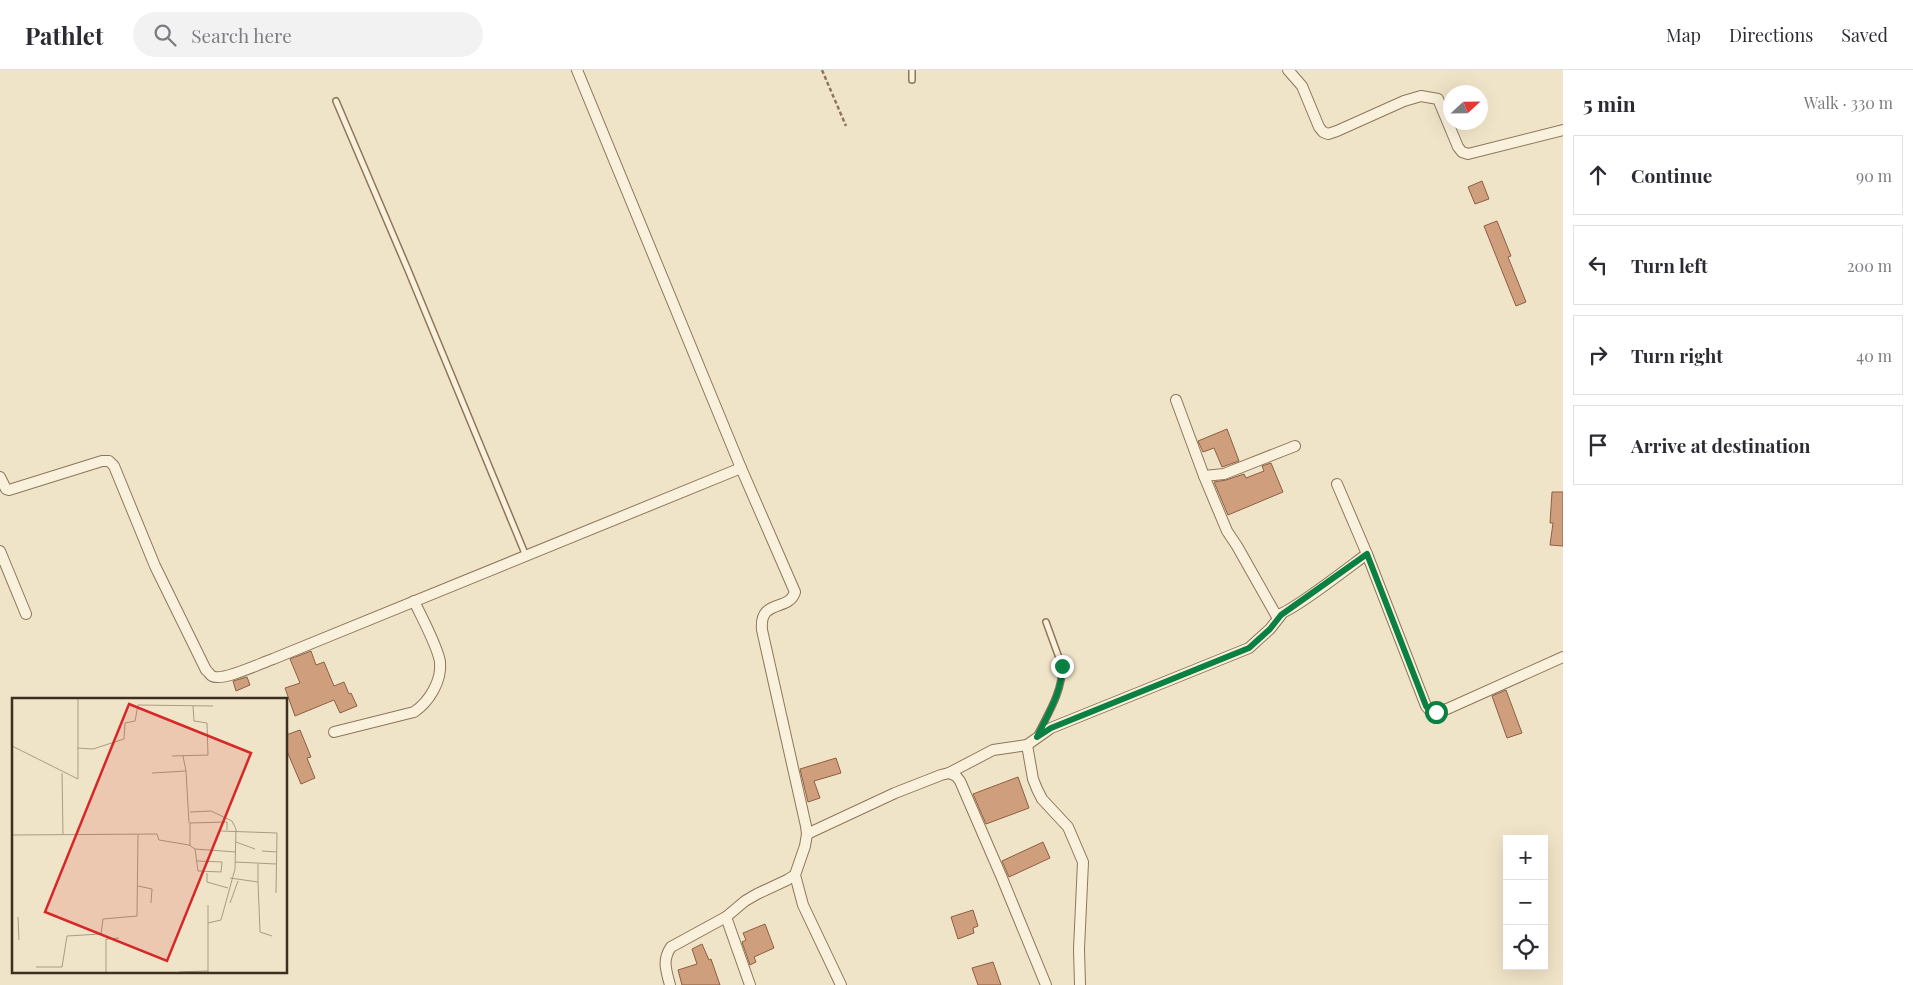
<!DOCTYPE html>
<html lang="en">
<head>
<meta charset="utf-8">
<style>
	body { margin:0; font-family:"Playfair Display",serif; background:#f2f2f3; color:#2b2b33 }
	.controls { position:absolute; right:15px; bottom:15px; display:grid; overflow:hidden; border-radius:0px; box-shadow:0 5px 20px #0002 }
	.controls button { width:45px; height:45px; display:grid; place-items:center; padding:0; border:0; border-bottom:1px solid #e1e1e2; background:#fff; color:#2b2b33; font:25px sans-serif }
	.compass { position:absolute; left:1443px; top:15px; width:45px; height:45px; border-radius:50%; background:#fff; box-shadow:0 5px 20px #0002; rotate:68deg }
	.stop { position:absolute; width:15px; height:15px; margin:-11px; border:4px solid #0b8043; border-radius:50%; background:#fff }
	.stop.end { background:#0b8043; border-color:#fff; box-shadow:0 1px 5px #0008 }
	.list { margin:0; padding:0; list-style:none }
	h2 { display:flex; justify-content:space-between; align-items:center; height:65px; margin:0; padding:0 20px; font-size:21px }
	h2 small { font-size:16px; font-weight:400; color:#7c7c81 }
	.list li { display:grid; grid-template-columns:32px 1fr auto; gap:15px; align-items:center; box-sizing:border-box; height:80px; margin:0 10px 10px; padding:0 10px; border:1px solid #e1e1e2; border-radius:0px }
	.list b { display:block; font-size:19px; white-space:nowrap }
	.list em { font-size:16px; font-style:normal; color:#7c7c81 }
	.icon { flex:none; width:28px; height:28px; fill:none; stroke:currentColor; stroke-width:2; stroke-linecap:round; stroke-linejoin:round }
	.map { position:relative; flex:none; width:1563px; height:915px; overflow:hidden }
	header { display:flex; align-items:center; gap:30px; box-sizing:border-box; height:70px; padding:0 25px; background:#fff; border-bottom:1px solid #e1e1e2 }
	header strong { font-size:24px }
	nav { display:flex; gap:28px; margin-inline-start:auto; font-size:18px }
	.search { width:350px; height:45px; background:#f2f2f3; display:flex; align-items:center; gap:12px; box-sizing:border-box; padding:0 18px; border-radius:28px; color:#7c7c81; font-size:19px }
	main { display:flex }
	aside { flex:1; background:#fff }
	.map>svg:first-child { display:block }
	.building { fill:#cf9f7d; stroke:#8d5f41 }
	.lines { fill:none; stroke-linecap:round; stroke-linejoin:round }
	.lane-casing { stroke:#8d765c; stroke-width:8 }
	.street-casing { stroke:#8d765c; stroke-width:12 }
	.path { stroke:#8d765c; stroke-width:2.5; stroke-dasharray:4 2.5; stroke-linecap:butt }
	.lane { stroke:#faf1dc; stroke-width:5 }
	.street { stroke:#faf1dc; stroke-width:10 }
	.route { stroke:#0b8043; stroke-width:6 }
	.inset-road { fill:none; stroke:#a89b85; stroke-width:1 }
	.view { fill:#d62828; fill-opacity:0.15; stroke:#d62828; stroke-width:2.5 }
	.inset-edge { fill:none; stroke:#3d2e20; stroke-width:2.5 }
</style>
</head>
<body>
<header>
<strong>Pathlet</strong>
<div class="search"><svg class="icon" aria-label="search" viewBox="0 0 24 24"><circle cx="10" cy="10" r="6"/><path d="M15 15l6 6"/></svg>Search here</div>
<nav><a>Map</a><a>Directions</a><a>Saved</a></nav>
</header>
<main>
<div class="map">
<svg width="1563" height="915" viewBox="0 0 1563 915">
	<rect width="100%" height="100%" fill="#f0e4c8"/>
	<g class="building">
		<path d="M1482,111l7,18 -14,5 -7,-17z"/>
		<path d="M1497,151l14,35 -3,1 18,45 -10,4 -32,-80z"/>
		<path d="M1227,359l12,32 -17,6 -8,-19 -11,4 -5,-11z"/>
		<path d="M1271,393l12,29 -55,23 -14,-33 12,-2 18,-6 2,4 18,-7 -2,-5z"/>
		<path d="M1552,422h11v54l-13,-1 3,-22h-3z"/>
		<path d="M311,581l5,14 8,-3 10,24 10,-4 5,12 2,-1 6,13 -17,7 -6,-13 -39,16 -10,-28 15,-5 -10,-24z"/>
		<path d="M247,607l3,8 -14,6 -3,-10z"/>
		<path d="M1506,620l16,43 -15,5 -15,-42z"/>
		<path d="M300,660l11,27 -4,1 8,20 -14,6 -15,-35v-14z"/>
		<path d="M836,688l5,15 -27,8 6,17 -12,4 -8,-33z"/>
		<path d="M1018,707l11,31 -43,16 -13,-30z"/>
		<path d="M1043,772l7,16 -41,19 -7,-16z"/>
		<path d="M973,840l5,16 -5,2 1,5 -16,6 -7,-22z"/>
		<path d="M765,854l9,24 -20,9 2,5 -6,3 -8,-23 4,-2 -3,-7z"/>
		<path d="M702,874l7,16 2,-1 9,26h-38l-4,-15 19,-6 -5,-15z"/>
		<path d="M993,892l8,23h-23l-6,-17z"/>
	</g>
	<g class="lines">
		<g class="lane-casing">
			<g id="lane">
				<path d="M912,10v-10"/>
				<path d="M336,31l72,169 118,286"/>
				<path d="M1038,664c11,-22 25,-44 24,-68l-16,-44"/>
			</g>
		</g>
		<g class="street-casing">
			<g id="street">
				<path d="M577,0l164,398 54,124c-6,20 -36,6 -33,38l44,196 1,8 -2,12 -10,29 8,30 38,80"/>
				<path d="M1288,0l14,16 17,41 4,5 5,2 9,-3 67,-30 17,-5 17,3 20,48 4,5 6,2 95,-24"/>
				<path d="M1176,330l28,76 23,55 10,15 39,69c12,0 77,-51 91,-61"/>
				<path d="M1204,406l20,-2 71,-28"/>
				<path d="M0,407l6,12 3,1 93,-29h7l5,5 41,100 51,104c2,1 4,5 6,6 10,6 49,-13 61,-17l468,-191"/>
				<path d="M1337,414l30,70 59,152 5,6 16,-3 116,-52"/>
				<path d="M0,481l26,63"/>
				<path d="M334,662l80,-20c15,-10 28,-31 26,-50 -2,-15 -19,-46 -26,-61"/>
				<path d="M1027,675l6,34 4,10 5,10 26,28 15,35 -4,87 1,36"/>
				<path d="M949,703l44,-23 34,-5 24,-17 198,-80 21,-19 11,-14"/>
				<path d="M807,764l88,-41 46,-18 8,-2 7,3 4,5 42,97 44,107"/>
				<path d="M726,847l24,68"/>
				<path d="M670,915c-4,-15 -8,-25 1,-38l55,-30 19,-16 12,-7 30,-14 8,-5"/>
			</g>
		</g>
		<path class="path" d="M822,0l24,56"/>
		<use href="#lane" class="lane"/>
		<use href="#street" class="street"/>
	</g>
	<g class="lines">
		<path class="route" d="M1062,596c1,25 -15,49 -25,71l14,-9 198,-80 21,-19 11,-14 86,-61 59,152 5,6h5"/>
	</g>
	<g transform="translate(12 628)">
		<rect width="275" height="275" fill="#f0e4c8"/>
		<path class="inset-road" d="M0,48l66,33v-80M65,50l16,1 31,-10 1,-16 10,-2 3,-16 75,1M160,58l36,-1 -1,-32 -13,-2 -1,-15M174,73l3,52M50,75l1,62M140,75l34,-2 -3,-15M178,114l21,-1 21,10 4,8 -1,40 -14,51 -13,3M209,133l56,2 -1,60M0,137l145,-1 2,6 30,5 6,4 41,3M224,144l19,7M178,148v-23l37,-1v8M183,151l3,22 23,1 1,-10 -25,-1M250,153l15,1M223,164l41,2M195,175v9l21,6M218,180l28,4v-18M246,184l2,50 12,4M126,188l14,3 -1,14M218,205l8,-22M196,207v67M6,219l1,23M24,269h26l5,-31 34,-2 2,-15 34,-3 1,-81M94,274v-33l13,-1M167,274l29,-1"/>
		<path class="view" d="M117,6l122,49 -84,208 -122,-49z"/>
		<rect width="275" height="275" class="inset-edge"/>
	</g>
</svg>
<div class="controls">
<button>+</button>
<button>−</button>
<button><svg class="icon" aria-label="locate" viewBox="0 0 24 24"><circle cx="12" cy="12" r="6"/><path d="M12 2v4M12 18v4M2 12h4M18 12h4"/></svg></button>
</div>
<svg class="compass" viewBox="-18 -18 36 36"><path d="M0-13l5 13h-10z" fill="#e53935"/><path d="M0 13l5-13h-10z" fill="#7c7c81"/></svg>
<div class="stop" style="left:1436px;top:642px"></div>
<div class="stop end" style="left:1062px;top:596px"></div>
</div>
<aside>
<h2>5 min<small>Walk · 330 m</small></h2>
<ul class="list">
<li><svg class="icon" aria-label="ahead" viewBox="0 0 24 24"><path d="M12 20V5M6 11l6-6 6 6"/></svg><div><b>Continue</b></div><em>90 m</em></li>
<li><svg class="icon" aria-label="left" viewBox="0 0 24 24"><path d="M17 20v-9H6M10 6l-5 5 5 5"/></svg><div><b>Turn left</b></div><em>200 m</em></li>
<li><svg class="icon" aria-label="right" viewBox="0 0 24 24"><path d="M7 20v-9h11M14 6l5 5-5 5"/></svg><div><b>Turn right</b></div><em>40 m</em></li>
<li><svg class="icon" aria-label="arrive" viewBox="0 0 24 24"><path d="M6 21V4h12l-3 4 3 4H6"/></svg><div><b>Arrive at destination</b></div></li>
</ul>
</aside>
</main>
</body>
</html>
